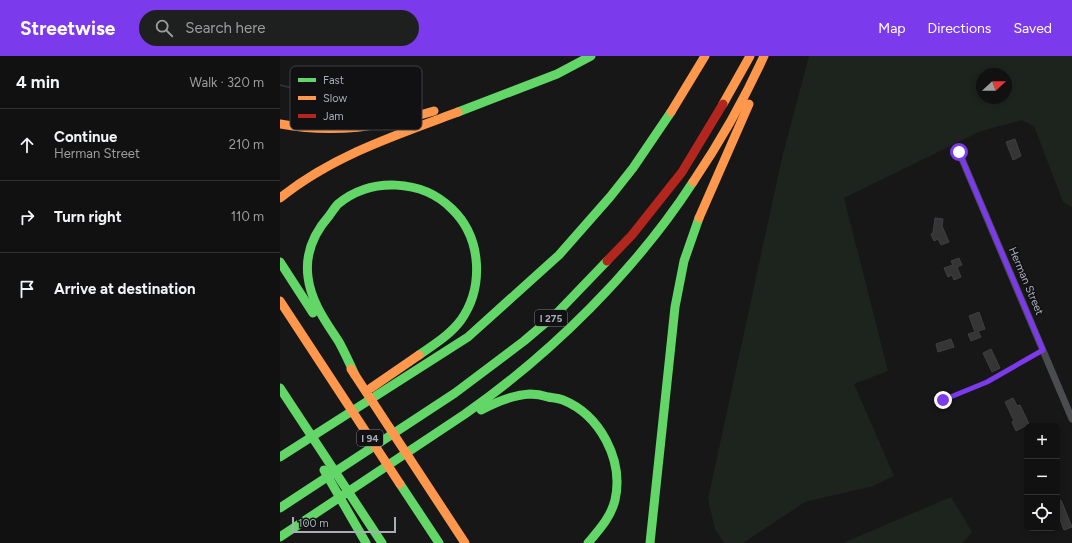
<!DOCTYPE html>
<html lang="en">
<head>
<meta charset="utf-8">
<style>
	body { margin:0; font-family:Figtree,sans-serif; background:#1e1f1f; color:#f1f3f6 }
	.controls { position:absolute; right:12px; bottom:12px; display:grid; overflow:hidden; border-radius:8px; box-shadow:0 2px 6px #0003 }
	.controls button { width:36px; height:36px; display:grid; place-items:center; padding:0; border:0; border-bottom:1px solid #303131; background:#111; color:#f1f3f6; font:20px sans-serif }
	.compass { position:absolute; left:696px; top:12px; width:36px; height:36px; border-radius:50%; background:#111; box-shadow:0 2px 6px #0003; rotate:68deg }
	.scale { position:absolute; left:12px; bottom:10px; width:104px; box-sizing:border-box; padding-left:4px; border:2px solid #a8adb8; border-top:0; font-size:11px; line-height:14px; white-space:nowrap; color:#a8adb8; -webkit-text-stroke:3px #111113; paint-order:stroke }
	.stop { position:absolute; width:12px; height:12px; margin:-9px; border:3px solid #7c3aed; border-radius:50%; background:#fff }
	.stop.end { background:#7c3aed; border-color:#fff; box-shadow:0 1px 4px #0008 }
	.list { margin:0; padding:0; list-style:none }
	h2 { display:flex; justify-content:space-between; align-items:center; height:52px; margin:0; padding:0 16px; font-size:17px }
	h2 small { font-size:13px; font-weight:400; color:#9c9d9f }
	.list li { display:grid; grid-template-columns:26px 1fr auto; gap:12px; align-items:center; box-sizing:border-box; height:72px; padding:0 16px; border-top:1px solid #303131 }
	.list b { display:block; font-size:15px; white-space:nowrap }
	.list p { margin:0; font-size:13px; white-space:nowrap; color:#9c9d9f }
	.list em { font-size:13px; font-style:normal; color:#9c9d9f }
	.icon { flex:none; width:22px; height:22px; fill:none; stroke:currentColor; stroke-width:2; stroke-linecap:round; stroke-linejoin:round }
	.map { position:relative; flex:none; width:792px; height:487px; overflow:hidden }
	header { display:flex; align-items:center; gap:24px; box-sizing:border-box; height:56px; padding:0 20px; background:#7c3aed; color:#fff }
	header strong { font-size:19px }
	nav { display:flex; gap:22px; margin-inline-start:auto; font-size:14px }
	.search { width:280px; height:36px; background:#1e1f1f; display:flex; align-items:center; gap:10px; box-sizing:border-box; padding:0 14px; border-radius:22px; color:#9c9d9f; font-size:15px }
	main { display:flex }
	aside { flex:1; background:#111 }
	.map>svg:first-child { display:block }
	.green { fill:#1d241e; fill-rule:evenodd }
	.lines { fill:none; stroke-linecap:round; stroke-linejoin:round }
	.stream { stroke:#2a3239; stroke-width:2 }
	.building { fill:#353536; stroke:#3f4043 }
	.lane { stroke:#4b4c50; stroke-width:3.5 }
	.street { stroke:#4b4c50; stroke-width:7 }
	.fast { stroke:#63d668; stroke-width:9 }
	.slow { stroke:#ff974d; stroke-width:9 }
	.jam { stroke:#b3261e; stroke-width:9 }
	.route { stroke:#7c3aed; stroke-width:5 }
	.labels { text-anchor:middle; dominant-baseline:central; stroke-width:3; stroke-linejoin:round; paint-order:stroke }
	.shield { fill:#111113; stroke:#7b7e86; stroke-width:1 }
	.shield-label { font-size:10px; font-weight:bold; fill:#a8adb8 }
	.street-label { font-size:11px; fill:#a8adb8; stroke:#111113 }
	.key { fill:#111113; stroke:#3e4045; stroke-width:1 }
	.key-label { font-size:11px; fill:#a8adb8 }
</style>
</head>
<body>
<header>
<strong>Streetwise</strong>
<div class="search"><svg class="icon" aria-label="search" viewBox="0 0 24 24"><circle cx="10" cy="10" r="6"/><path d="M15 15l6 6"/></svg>Search here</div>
<nav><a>Map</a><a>Directions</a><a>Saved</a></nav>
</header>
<main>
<aside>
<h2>4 min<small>Walk · 320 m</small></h2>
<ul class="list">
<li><svg class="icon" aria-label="ahead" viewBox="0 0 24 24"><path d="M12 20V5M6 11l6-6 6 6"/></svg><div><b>Continue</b><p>Herman Street</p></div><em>210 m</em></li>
<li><svg class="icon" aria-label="right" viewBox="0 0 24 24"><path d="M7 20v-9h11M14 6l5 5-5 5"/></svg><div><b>Turn right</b></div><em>110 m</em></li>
<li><svg class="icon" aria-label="arrive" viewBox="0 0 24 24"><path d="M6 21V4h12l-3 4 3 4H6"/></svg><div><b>Arrive at destination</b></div></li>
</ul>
</aside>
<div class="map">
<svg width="792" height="487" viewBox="0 0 792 487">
	<rect width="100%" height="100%" fill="#171717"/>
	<g class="green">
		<path d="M529,0h263v151l-9,-5 -29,-76 -12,-6 -41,11 -137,67 44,173 -34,13 40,92 -21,10 -68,16 -62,41h-19l-9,-14 -7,-30 74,-341zM702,18h24v24h-24z"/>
		<path d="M671,441l21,35 -10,11h-119z"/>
	</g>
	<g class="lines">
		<path class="stream" d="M0,29c23,6 50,12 74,10 22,-3 44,-11 66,-18"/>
	</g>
	<g class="building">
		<path d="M735,83l6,17 -8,4 -7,-18z"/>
		<path d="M655,162l8,1 -1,7 7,16 -8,3 -3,-6 -4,2 -3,-7 2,-1z"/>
		<path d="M679,202l3,7 -5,2 4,10 -7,3 -2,-5 -4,2 -4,-9 9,-3 -2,-4z"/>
		<path d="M699,256l6,17 -7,2 3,6 -10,4 -3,-7 7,-2 -6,-16z"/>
		<path d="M671,283l3,8 -16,5 -2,-8z"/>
		<path d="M711,293l9,19 -8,4 -9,-19z"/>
		<path d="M733,342l4,8 3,-1 9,19 -13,7 -4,-9 2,-1 -9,-19z"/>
		<path d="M781,444l11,27 -8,3 -7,-19v-9z"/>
	</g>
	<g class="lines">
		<path class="lane" d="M663,344l44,-18 56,-32"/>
		<path class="street" d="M679,96l113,267"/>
		<g class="fast">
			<path d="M178,56l99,-38 34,-18"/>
			<path d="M0,206l33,51"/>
			<path d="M75,319c-5,-11 -10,-22 -16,-33 -13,-20 -28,-40 -31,-65 -3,-23 6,-44 21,-61 3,-4 6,-9 9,-12 33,-27 84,-25 114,5 30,29 32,78 9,111 -11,15 -28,25 -42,35"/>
			<path d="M0,332l102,155"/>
			<path d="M201,354c15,-8 31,-15 49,-16 6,0 12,1 18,3 5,1 10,1 15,3 37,15 61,60 52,100 -4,17 -16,30 -27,43"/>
			<path d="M0,401l188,-120 91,-82 51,-58 23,-29 38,-56"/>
			<path d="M44,414l42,73"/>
			<path d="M120,428l39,59"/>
			<path d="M0,452l175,-115 69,-52 33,-28 50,-52"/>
			<path d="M0,481l185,-123c86,-60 171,-144 228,-232"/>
			<path d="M370,487l25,-236 9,-46 15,-43"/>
		</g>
		<g class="slow">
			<path d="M443,48l27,-48"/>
			<path d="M391,56l34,-56"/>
			<path d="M0,68c54,10 102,3 154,-13"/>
			<path d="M413,126c27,-40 51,-82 71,-126"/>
			<path d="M0,142c52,-42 116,-63 178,-86"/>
			<path d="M419,162l50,-114"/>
			<path d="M0,245l120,183"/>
			<path d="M71,313l114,174"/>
			<path d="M91,332l48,-33"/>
		</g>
		<path class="jam" d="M327,205l25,-26 50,-63 41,-68"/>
	</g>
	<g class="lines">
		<path class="route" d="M663,344l44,-18 56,-32 -84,-198"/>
	</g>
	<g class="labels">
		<g class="shield">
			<rect x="255" y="254" width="32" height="16" rx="3"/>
			<rect x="77" y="374" width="26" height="16" rx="3"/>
		</g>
		<g class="shield-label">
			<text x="271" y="262">I 275</text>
			<text x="90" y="382">I 94</text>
		</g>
		<g class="street-label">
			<text transform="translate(746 225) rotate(67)">Herman Street</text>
		</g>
	</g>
	<rect x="10" y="10" width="132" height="64" rx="6" class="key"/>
	<rect x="18" y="22" width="18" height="4" fill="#63d668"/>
	<rect x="18" y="40" width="18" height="4" fill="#ff974d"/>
	<rect x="18" y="58" width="18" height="4" fill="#b3261e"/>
	<g class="key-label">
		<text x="43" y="28">Fast</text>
		<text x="43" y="46">Slow</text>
		<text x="43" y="64">Jam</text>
	</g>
</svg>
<div class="controls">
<button>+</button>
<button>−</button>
<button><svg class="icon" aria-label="locate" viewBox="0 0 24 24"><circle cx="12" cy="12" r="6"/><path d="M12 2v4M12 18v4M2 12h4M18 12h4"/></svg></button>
</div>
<svg class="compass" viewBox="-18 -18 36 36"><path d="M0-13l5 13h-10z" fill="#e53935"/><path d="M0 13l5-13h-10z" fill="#9c9d9f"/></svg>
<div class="scale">100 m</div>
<div class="stop" style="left:679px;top:96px"></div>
<div class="stop end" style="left:663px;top:344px"></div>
</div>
</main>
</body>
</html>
